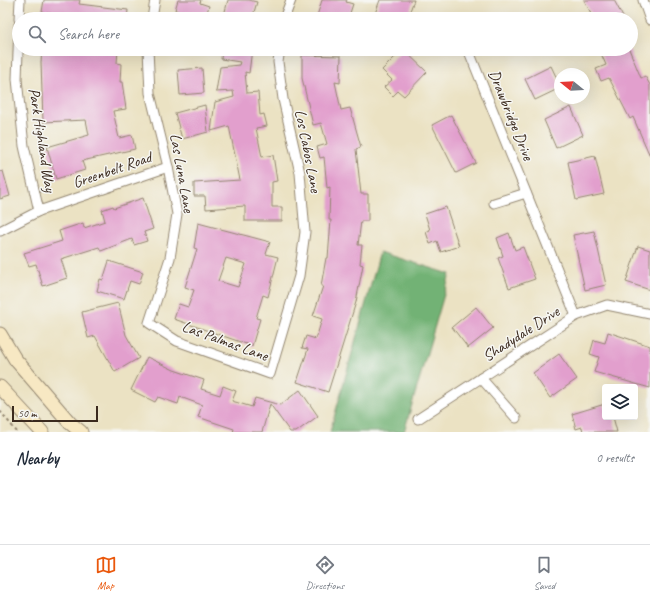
<!DOCTYPE html>
<html lang="en">
<head>
<meta charset="utf-8">
<style>
	body { margin:0; font-family:Caveat,sans-serif; background:#f2f2f3; color:#1f2937 }
	.controls { position:absolute; right:12px; bottom:12px; display:grid; overflow:hidden; border-radius:4px; box-shadow:0 4px 16px #0002 }
	.controls button { width:36px; height:36px; display:grid; place-items:center; padding:0; border:0; border-bottom:1px solid #e0e1e3; background:#fff; color:#1f2937; font:20px sans-serif }
	.compass { position:absolute; left:554px; top:68px; width:36px; height:36px; border-radius:50%; background:#fff; box-shadow:0 4px 16px #0002; rotate:288deg }
	.scale { position:absolute; left:12px; bottom:10px; width:86px; box-sizing:border-box; padding-left:4px; border:2px solid #3b2a1e; border-top:0; font-size:11px; line-height:14px; white-space:nowrap; color:#3b2a1e; -webkit-text-stroke:3px #f6f6f2; paint-order:stroke }
	.list { margin:0; padding:0; list-style:none }
	h2 { display:flex; justify-content:space-between; align-items:center; height:52px; margin:0; padding:0 16px; font-size:17px }
	h2 small { font-size:13px; font-weight:400; color:#747a83 }
	.icon { flex:none; width:22px; height:22px; fill:none; stroke:currentColor; stroke-width:2; stroke-linecap:round; stroke-linejoin:round }
	.map { position:relative; flex:none; width:650px; height:432px; overflow:hidden }
	.search { position:absolute; background:#fff; box-shadow:0 4px 16px #0002; left:12px; right:12px; top:12px; height:44px; display:flex; align-items:center; gap:10px; box-sizing:border-box; padding:0 14px; border-radius:22px; color:#747a83; font-size:15px }
	.sheet { height:112px; background:#fff }
	nav { display:flex; justify-content:space-around; align-items:center; box-sizing:border-box; height:56px; border-top:1px solid #e0e1e3; background:#fff; font-size:11px; color:#747a83 }
	nav a { display:grid; justify-items:center; gap:2px }
	nav .on { color:#ea580c }
	.map>svg:first-child { display:block }
	.forest { fill:#72b274; stroke:#566e49 }
	.building { fill:#e29fcd; fill-rule:evenodd }
	.lines { fill:none; stroke-linecap:round; stroke-linejoin:round }
	.street-casing { stroke:#938670; stroke-width:11 }
	.secondary-casing { stroke:#938670; stroke-width:15 }
	.path { stroke:#938670; stroke-width:2; stroke-dasharray:3 3; stroke-linecap:butt }
	.street { stroke:#fff; stroke-width:9 }
	.secondary { stroke:#f7e8c3; stroke-width:13 }
	.labels { text-anchor:middle; dominant-baseline:central; stroke-width:3; stroke-linejoin:round; paint-order:stroke }
	.street-label { font-size:16px; fill:#3b2a1e; stroke:#f6f6f2 }
</style>
</head>
<body>
<div class="map">
<svg width="650" height="432" viewBox="0 0 650 432">
	<rect width="100%" height="100%" fill="#f6f6f2"/>
	<filter id="ink" filterUnits="userSpaceOnUse"><feTurbulence type="fractalNoise" baseFrequency=".025" numOctaves="2"/><feDisplacementMap in="SourceGraphic" scale="8" xChannelSelector="R" yChannelSelector="G"/><feConvolveMatrix kernelMatrix="1 2 1 2 8 2 1 2 1" color-interpolation-filters="sRGB"/></filter>
	<filter id="wash" filterUnits="userSpaceOnUse"><feTurbulence type="fractalNoise" baseFrequency=".012" numOctaves="4" result="noise"/><feDisplacementMap in="SourceGraphic" scale="16" xChannelSelector="R" yChannelSelector="G"/><feGaussianBlur stdDeviation="0.9" result="paint"/><feColorMatrix in="noise" values="0 0 0 0 0 0 0 0 0 0 0 0 0 0 0 0 0 1.4 0 .05"/><feComposite in="paint" operator="in"/></filter>
	<g filter="url(#wash)">
		<rect width="100%" height="100%" fill="#ebe2c3"/>
		<path class="forest" d="M380,252l70,22 -46,158h-74z"/>
		<g id="blocks">
			<g class="building">
				<path d="M44,0h36l-1,4 49,6 -1,9h-41l-44,-7z"/>
				<path d="M178,0h23l-1,3 9,3 -4,13h-28l1,-8 -3,-1z"/>
				<path d="M228,0h21l8,2 -5,17h-29z"/>
				<path d="M322,0h25l-1,2 7,2 -5,15h-32z"/>
				<path d="M380,0h34l-7,19h-34z"/>
				<path d="M584,0h30l10,19h-30z"/>
				<path d="M42,49h76l-1,14 4,1 -1,18h2l4,27 -13,2 6,27 13,-3 3,14 -53,12 3,9 -29,9 -9,-32 42,-12 -3,-15 -43,2 -2,-60z"/>
				<path d="M222,49h30l-3,24 -4,-1 2,21 11,-1 2,23 4,-1 3,12 -11,2 6,29 11,-2 4,26 -5,1v25h10v14h-37v-15l-39,3 -1,-13h-11v-13l46,-3 -11,-54 -18,5 4,-29 19,-5 -1,-6 -17,1 4,-25 19,-2 1,-3 -19,-3z"/>
				<path d="M403,49l24,23 -23,24 -6,-5 -5,5 -9,-9 8,-7 -10,-10z"/>
				<path d="M599,49h30l12,29 4,-2 5,9v71l-17,-39 -3,2 -21,-41 -8,3 -5,-12 10,-4z"/>
				<path d="M302,55l39,1 -1,27 -5,-1 6,28 9,-2 11,39 -5,2 5,45h7v27h-7l-3,24h4l-2,19 3,1 -7,37 -28,90 -31,-10 11,-33 -6,-1 4,-12 10,3 6,-20 -9,-3 10,-30h-2l5,-28h2l3,-38h-2l1,-33 -3,1 -3,-31 -4,1 -3,-11 10,-3 -6,-21 -8,2 -11,-47z"/>
				<path d="M551,66l9,19v3l-25,12 -10,-21z"/>
				<path d="M202,68l2,25 -24,2 -2,-25z"/>
				<path d="M205,105l3,27 -26,7 -7,-26z"/>
				<path d="M571,107l12,28 -27,13 -12,-28z"/>
				<path d="M451,115l25,48 -20,10 -24,-48z"/>
				<path d="M595,156l9,38 -28,6 -8,-38z"/>
				<path d="M3,171l7,25 -10,3v-27z"/>
				<path d="M143,198l10,31 -9,3 3,9 -13,4 -2,-6 -31,12 -2,-4 -38,12 6,19 -24,8 -7,-22 -7,2 -5,-13 38,-12 -3,-10 24,-8 1,5 21,-7 -3,-11 11,-4 1,2z"/>
				<path d="M446,207l13,39 -18,6 -4,-11 -7,3 -4,-12 4,-2 -5,-16z"/>
				<path d="M198,223l72,19 -4,12 12,3 -10,40 -5,-2 -7,23 4,1 -8,27 -78,-27 5,-15 9,3 6,-17 -9,-3 12,-38 -3,-1zM226,258l20,6 -8,23 -20,-6z"/>
				<path d="M594,231l12,54 -21,5 -12,-55z"/>
				<path d="M509,233l6,17 8,-3 12,32 -26,9 -11,-30 5,-2 -6,-18z"/>
				<path d="M638,246l12,4v40l-24,-8z"/>
				<path d="M109,261l34,11 -4,12 -9,-3 -6,18 -27,-8 3,-12 3,1z"/>
				<path d="M118,303l8,32 13,23 -24,14 -20,-36 -7,2 -6,-26z"/>
				<path d="M476,307l17,21 -25,20 -16,-21z"/>
				<path d="M608,332l42,14v42l-56,-16 5,-15 -9,-3 4,-14 11,3z"/>
				<path d="M559,354l18,25 -27,19 -17,-25z"/>
				<path d="M147,357l27,13 30,10 -3,9 19,6 3,-9 13,5 -4,10 20,6 3,-9 25,7 20,-15 18,26 -22,16h-6l-20,-28 -8,28h-29l1,-3 -36,-12 4,-12 -22,-8 -2,7 -20,-7 -3,5 -24,-12z"/>
				<path d="M605,404v13h8l4,15h-34l-1,-5 -6,2 -4,-15z"/>
			</g>
		</g>
	</g>
	<g filter="url(#ink)">
		<use href="#blocks" fill-opacity="0" stroke="#938670" stroke-width="1"/>
		<g class="lines">
			<g class="street-casing">
				<g id="street">
					<path d="M643,0l7,20"/>
					<path d="M19,19l1,-19"/>
					<path d="M152,19l3,-19"/>
					<path d="M284,19l7,-19"/>
					<path d="M19,25l-2,54 7,67 15,65"/>
					<path d="M148,49l2,44 18,74 9,47 -7,44 -21,65 28,18 93,33 29,-98 6,-44 -5,-59 -17,-74 -5,-37 2,-13"/>
					<path d="M468,49l108,267"/>
					<path d="M494,203l32,-10"/>
					<path d="M0,231l39,-20 129,-44"/>
					<path d="M481,378l35,40"/>
					<path d="M418,419l158,-103 31,-11 43,9"/>
				</g>
			</g>
			<g class="secondary-casing">
				<g id="secondary">
					<path d="M0,334l15,25 55,64 11,9"/>
					<path d="M0,387l42,45"/>
				</g>
			</g>
			<path class="path" d="M0,411l17,21"/>
			<use href="#street" class="street"/>
			<use href="#secondary" class="secondary"/>
		</g>
	</g>
	<g class="labels">
		<g class="street-label">
			<text transform="translate(511 115) rotate(68)">Drawbridge Drive</text>
			<text transform="translate(42 140) rotate(81)">Park Highland Way</text>
			<text transform="translate(308 151) rotate(79)">Los Cabos Lane</text>
			<text transform="translate(112 170) rotate(-19)">Greenbelt Road</text>
			<text transform="translate(182 173) rotate(80)">Las Luna Lane</text>
			<text transform="translate(521 334) rotate(-33)">Shadydale Drive</text>
			<text transform="translate(225 341) rotate(20)">Las Palmas Lane</text>
		</g>
	</g>
</svg>
<div class="controls">
<button><svg class="icon" aria-label="layers" viewBox="0 0 24 24"><path d="M12 4l9 5-9 5-9-5zM3 14l9 5 9-5"/></svg></button>
</div>
<svg class="compass" viewBox="-18 -18 36 36"><path d="M0-13l5 13h-10z" fill="#e53935"/><path d="M0 13l5-13h-10z" fill="#747a83"/></svg>
<div class="scale">50 m</div>
<div class="search"><svg class="icon" aria-label="search" viewBox="0 0 24 24"><circle cx="10" cy="10" r="6"/><path d="M15 15l6 6"/></svg>Search here</div>
</div>
<section class="sheet">
<h2>Nearby<small>0 results</small></h2>
<ul class="list">
</ul>
</section>
<nav>
<a class="on"><svg class="icon" aria-label="map" viewBox="0 0 24 24"><path d="M3 6l6-2 6 2 6-2v14l-6 2-6-2-6 2zM9 4v14M15 6v14"/></svg>Map</a>
<a><svg class="icon" aria-label="directions" viewBox="0 0 24 24"><path d="M12 3l9 9-9 9-9-9zM9 14v-3h6M13 9l2 2-2 2"/></svg>Directions</a>
<a><svg class="icon" aria-label="saved" viewBox="0 0 24 24"><path d="M7 4h10v16l-5-4-5 4z"/></svg>Saved</a>
</nav>
</body>
</html>
